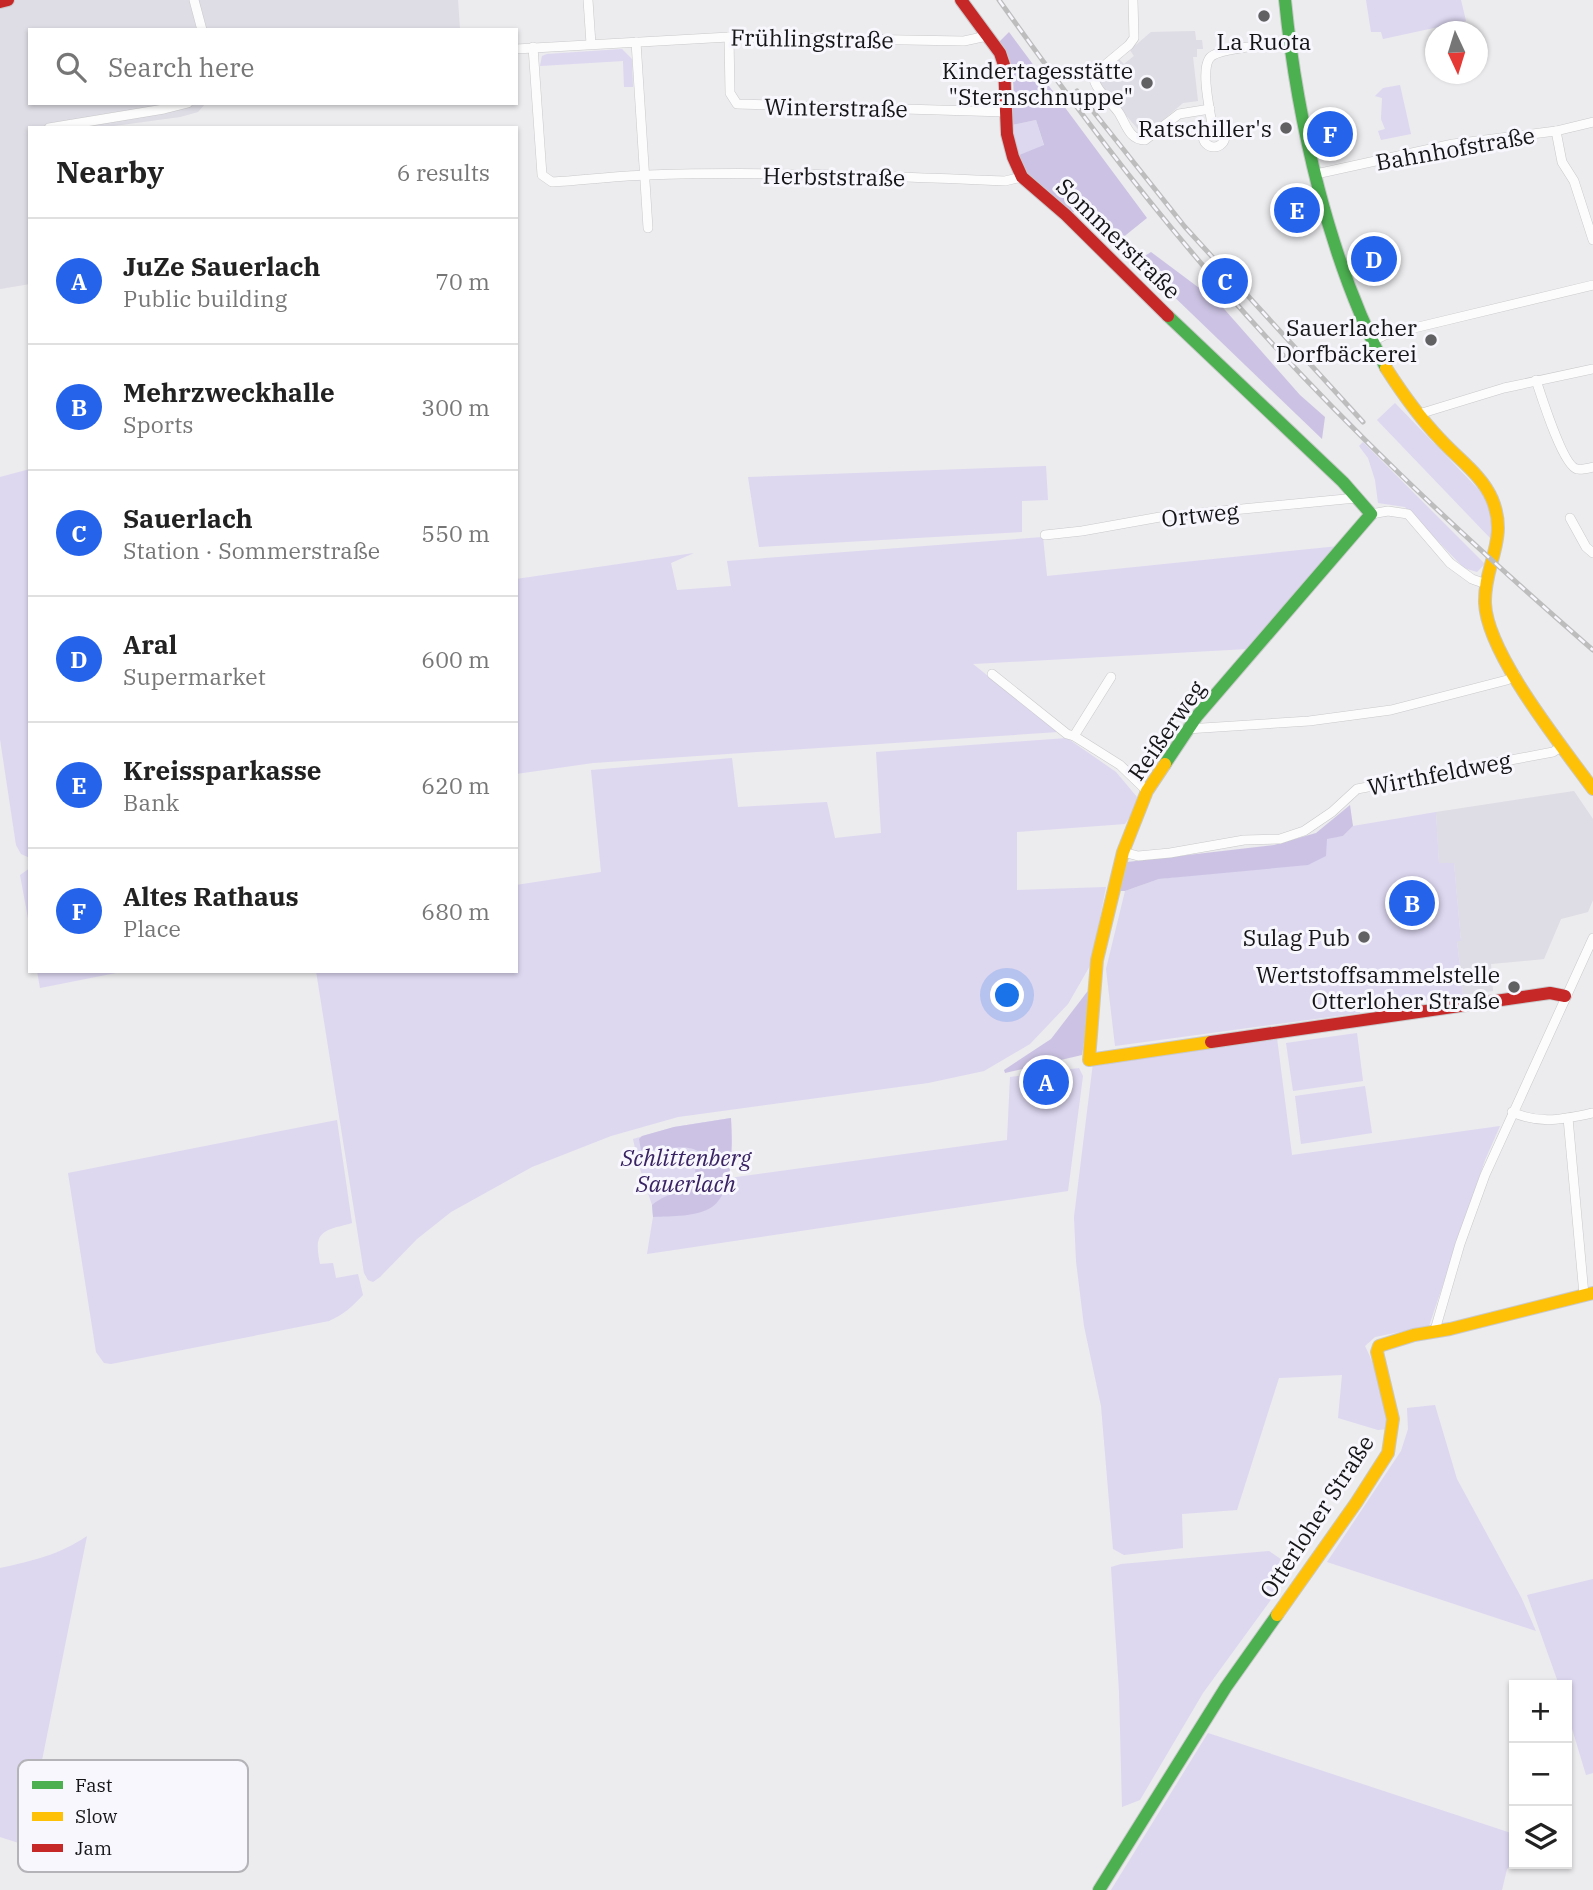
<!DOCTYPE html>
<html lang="en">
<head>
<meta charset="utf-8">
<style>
	body { margin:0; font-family:"IBM Plex Serif",serif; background:#f6f6f6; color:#222 }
	.controls { position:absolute; right:21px; bottom:21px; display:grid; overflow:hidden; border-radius:0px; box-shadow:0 2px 5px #0004 }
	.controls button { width:63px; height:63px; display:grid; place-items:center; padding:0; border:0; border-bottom:2px solid #e0e0e0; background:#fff; color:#222; font:35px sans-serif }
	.compass { position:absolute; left:1425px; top:21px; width:63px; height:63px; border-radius:50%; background:#fff; box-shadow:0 2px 5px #0004; rotate:176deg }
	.you { position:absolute; left:1008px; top:996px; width:24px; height:24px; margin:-18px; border:5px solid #fff; border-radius:50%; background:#1a73e8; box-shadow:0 0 0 10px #1a73e833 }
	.badge { display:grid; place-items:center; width:46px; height:46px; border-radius:50%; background:#2563eb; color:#fff; font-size:23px; font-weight:700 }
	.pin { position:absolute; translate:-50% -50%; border:4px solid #fff; box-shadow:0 2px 7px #0006 }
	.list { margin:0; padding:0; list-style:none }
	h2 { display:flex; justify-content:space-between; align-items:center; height:91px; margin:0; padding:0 28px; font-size:30px }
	h2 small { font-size:23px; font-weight:400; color:#767676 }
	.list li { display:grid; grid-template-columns:46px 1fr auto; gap:21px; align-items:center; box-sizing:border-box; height:126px; padding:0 28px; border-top:2px solid #e0e0e0 }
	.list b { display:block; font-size:26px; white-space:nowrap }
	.list p { margin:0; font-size:23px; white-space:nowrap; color:#767676 }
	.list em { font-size:23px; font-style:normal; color:#767676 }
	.icon { flex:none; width:38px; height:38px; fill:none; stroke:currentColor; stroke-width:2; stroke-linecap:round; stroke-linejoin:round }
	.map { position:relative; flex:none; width:1593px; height:1890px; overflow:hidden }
	.search { position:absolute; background:#fff; box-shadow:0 2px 5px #0004; left:28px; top:28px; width:490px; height:77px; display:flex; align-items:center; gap:18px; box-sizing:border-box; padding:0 24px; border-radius:0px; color:#767676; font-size:26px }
	.panel { position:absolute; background:#fff; box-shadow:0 2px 5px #0004; left:28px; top:126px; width:490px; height:847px; border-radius:0px }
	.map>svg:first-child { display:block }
	.built { fill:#dedce4 }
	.green { fill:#ddd7f0 }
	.forest { fill:#ccc3e4 }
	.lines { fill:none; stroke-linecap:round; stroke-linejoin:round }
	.street-casing { stroke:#c9c9cb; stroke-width:10 }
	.fast-casing { stroke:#c9c9cb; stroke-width:14 }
	.slow-casing { stroke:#c9c9cb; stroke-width:14 }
	.jam-casing { stroke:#c9c9cb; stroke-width:14 }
	.street { stroke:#fcfcfc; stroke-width:9 }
	.fast { stroke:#4caf50; stroke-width:12 }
	.slow { stroke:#ffc107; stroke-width:12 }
	.jam { stroke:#c62828; stroke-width:12 }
	.rail-casing { stroke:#bdbdbe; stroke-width:5 }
	.rail { stroke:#f8f7fd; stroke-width:2.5; stroke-dasharray:8; stroke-linecap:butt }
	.poi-dot { fill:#616163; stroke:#f8f7fd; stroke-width:2.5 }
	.labels { text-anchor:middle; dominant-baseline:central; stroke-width:6; stroke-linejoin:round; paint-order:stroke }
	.street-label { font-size:23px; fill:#161618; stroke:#f8f7fd }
	.poi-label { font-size:23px; fill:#161618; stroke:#f8f7fd; text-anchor:end }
	.park-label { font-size:23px; font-style:italic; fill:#382263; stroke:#f8f7fd }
	.key { fill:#f8f7fd; stroke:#b4b4b8; stroke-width:2 }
	.key-label { font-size:19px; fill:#161618 }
</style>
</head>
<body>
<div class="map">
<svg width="1593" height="1890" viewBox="0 0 1593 1890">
	<rect width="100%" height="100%" fill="#ecebee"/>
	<g class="built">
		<path d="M0,0h458l2,30h-430v73h176l-8,9 -18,5 -81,11h-69v156l-30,5z"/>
		<path d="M1195,31l1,9h6l1,9h-6v8h-4l5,44 -15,2 -39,33 -47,-54 1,-5 21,-18 5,5 10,-8 -4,-6 21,-18z"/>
		<path d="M1574,791l19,28v81l-5,12 -27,7 -17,40 -53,5 2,27 -30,4 -6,-54h4l-7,-78 -15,1 -3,-52z"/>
	</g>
	<g class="green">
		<path d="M1366,0h95l5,21 -83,18 -2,-7h-10z"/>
		<path d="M622,49l10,10 1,28h-9l-1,-26 -83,5 2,-10 5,-2z"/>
		<path d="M1400,85l11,49 -30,6 -3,-9 7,-2 -4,-10 1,-21 -7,-2 8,-8z"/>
		<path d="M1036,120l8,26 -25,9 -6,-15 -1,-15z"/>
		<path d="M1395,403l87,90 10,23v24l-115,-120z"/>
		<path d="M1363,442l122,122 -8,8 -13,-4 -59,-61 -27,-4 -3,-23 -7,-22 -9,-12z"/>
		<path d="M1046,466l2,34 -26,1v31l-263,15 -11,-70z"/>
		<path d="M30,469v389l-9,-4 -5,-9 -16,-106v-262z"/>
		<path d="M1043,537l4,39 292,-30 -92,103 -274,15 85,68 -465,31 -77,11v-195l178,-26 -23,10 6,27 54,-4 -4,-25z"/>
		<path d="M1067,738l49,34 21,25 -4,15 -8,12 -108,8v58l89,-3 -15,77 -23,40 -38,40 -46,27 -56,12 -250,34 -67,19 -79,31 -81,45 -34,27 -37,38 -7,5 -5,-2 -4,-7 -48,-302h200v-86l85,-13 -10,-102 141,-12 6,49 89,-5 8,36 46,-5 -5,-81z"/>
		<path d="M1436,812l3,51h15l7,78h-4l6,54 -103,15v3l-245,33 -9,-77 19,-78 34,-12 59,-7 108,-34 17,-2 10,-10z"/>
		<path d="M30,868v61l-10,-54z"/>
		<path d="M37,971h89l-86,17z"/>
		<path d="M1357,1033l6,48 -70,10 -7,-48z"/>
		<path d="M1277,1038l15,117 208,-29 -15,34 -56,166 -54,11 -10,9c13,26 20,53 23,83l-10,1 -40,-12 4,-43 -63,3 -42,132 -55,4 1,34 -59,7 -11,-6 -12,-143 -17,-80 -8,-65 -2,-44 19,-154z"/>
		<path d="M1079,1068l4,8 -15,115 -421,63 6,-37 -1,-12 -13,-39 -6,-27 41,-12 57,-9 1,23 -3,37 278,-38 3,-63z"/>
		<path d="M1365,1086l7,47 -71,11 -6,-48z"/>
		<path d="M337,1120l15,103c-30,8 -39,8 -32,41l13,-1 3,15 22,-4 5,21c-10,11 -20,20 -34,26l-218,43 -7,-1 -8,-11 -28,-179z"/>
		<path d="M1435,1405l22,74 64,118 15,34 -209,-69 74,-111 7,-22 -1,-21z"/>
		<path d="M87,1536l-62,309 -25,-8v-269c32,-7 59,-13 87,-32z"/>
		<path d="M1269,1551l25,17 -91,125 -63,107 -18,7 -3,-116 -8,-124 10,-3z"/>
		<path d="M1593,1579v194l-7,2 -19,-63v-27h-8l-32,-90z"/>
		<path d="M1208,1733l306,101v28l-7,7 -5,21h-391z"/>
	</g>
	<g class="forest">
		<path d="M1009,32l138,186 -31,25 -34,-33 -6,-1 -5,6 -42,-38 -10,-22 25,-10 -8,-25 -24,5c1,-34 7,-53 -14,-82z"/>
		<path d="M1151,252l67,50 82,93 25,22 -3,22 -185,-178z"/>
		<path d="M1350,805l3,21 -10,10 -16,3 -1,17 -18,9 -149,14 -34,12h-8l10,-29 147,-17 42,-12z"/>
		<path d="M1092,990l-10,65 -77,18 -1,-3 47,-31 36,-47z"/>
		<path d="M731,1118c1,24 4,73 -19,89 -15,10 -41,9 -59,10l-1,-12c17,-14 33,-13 52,-19v-5c-14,-5 -8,-17 -3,-28 -16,-12 -42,-1 -60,-3l-2,-11 3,-3 32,-9z"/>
	</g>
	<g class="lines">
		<g class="street-casing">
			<g id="street">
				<path d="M194,0l8,30"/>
				<path d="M588,0l3,44"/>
				<path d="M1133,0l1,38 -5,7 -36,30c2,16 17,25 26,38 7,11 10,27 26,27l34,-26 31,-5"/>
				<path d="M729,37l1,56 7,11 268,8"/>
				<path d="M636,42l12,186"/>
				<path d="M533,47l9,128 10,7c32,-2 64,-6 96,-7 119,-4 238,1 357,6l17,-4"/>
				<path d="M516,49l213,-12 235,4 23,-5"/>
				<circle cx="1214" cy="136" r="11"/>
				<path d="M1212,125c-2,-15 -11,-53 -3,-66 7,-12 65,-14 80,-16"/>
				<path d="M49,128l115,-19 24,-6"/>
				<path d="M1556,131l6,31 12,19 19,59"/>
				<path d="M1316,174l137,-30 103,-13 37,-9"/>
				<path d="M1373,341l12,-6 208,-50"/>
				<path d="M1536,380c5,15 27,86 41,89 4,1 12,-1 16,-2"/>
				<path d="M1419,414l85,-26 89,-19"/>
				<path d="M1371,514l17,-3 20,3 42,49 22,16 14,5"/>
				<path d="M1570,518l16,29 7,6"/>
				<path d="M1045,535l37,-4 78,-14 196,-19"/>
				<path d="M992,674l75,60 7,2 46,29 27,26"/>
				<path d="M1187,729l122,-8 82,-11 116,-30 8,-5"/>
				<path d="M1074,736l37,-59"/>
				<path d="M1123,852l15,4 32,-3 74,-13 36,-1 24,-8 28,-19 25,-23 196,-37 8,-5"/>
				<path d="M1512,1112c29,13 51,7 81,1"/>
				<path d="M1568,1118l16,177"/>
				<path d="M1435,1330l25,-86 25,-69 108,-237"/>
			</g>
		</g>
		<g class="fast-casing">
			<g id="fast">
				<path d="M1285,0c12,120 44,261 101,368"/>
				<path d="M1165,764l32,-48 174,-202 -28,-32 -175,-166"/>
				<path d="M1099,1890l127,-203 51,-72"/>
			</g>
		</g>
		<g class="slow-casing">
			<g id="slow">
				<path d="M1386,368c16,25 33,49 54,71 17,19 42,36 52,60 17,40 -8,65 -7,104 2,51 77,143 108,186"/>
				<path d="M1165,764l-18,27 -24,61 -26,108 -8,100 122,-18"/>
				<path d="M1277,1615l79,-112 32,-50 5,-34 -16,-67 2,-6 35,-11 36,-6 143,-36"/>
			</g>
		</g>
		<g class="jam-casing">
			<g id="jam">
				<path d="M961,0l39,53 4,12 3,69 6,23 9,20 44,38 102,101"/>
				<path d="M0,2l8,-2"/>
				<path d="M1211,1042l339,-49 15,3"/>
			</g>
		</g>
		<use href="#street" class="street"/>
		<use href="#fast" class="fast"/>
		<use href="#slow" class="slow"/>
		<use href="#jam" class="jam"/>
		<g class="rail-casing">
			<g id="rail">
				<path d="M999,0c70,98 141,194 220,284 114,132 243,252 374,366"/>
				<path d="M1077,91l108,136 178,195"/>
			</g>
		</g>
		<use href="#rail" class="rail"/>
	</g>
	<g class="poi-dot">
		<circle cx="1264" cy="16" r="7"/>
		<circle cx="1147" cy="83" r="7"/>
		<circle cx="1286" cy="128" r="7"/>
		<circle cx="1431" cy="340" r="7"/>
		<circle cx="1364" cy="937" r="7"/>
		<circle cx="1514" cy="987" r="7"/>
	</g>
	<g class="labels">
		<g class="street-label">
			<text transform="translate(812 38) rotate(1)">Frühlingstraße</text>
			<text transform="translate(836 107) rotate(1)">Winterstraße</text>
			<text transform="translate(1455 148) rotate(-10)">Bahnhofstraße</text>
			<text transform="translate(834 176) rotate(1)">Herbststraße</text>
			<text transform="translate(1119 238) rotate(44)">Sommerstraße</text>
			<text transform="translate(1200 514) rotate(-6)">Ortweg</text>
			<text transform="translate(1166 730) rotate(-55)">Reißerweg</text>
			<text transform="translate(1439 773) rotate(-11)">Wirthfeldweg</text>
			<text transform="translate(1316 1516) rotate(-57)">Otterloher Straße</text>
		</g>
		<g class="poi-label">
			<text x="1264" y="41" text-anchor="middle">La Ruota</text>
			<text x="1133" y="70">Kindertagesstätte<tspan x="1133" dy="26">"Sternschnuppe"</tspan></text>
			<text x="1272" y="128">Ratschiller's</text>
			<text x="1417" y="327">Sauerlacher<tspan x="1417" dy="26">Dorfbäckerei</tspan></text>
			<text x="1350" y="937">Sulag Pub</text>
			<text x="1500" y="974">Wertstoffsammelstelle<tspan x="1500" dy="26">Otterloher Straße</tspan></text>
		</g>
		<g class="park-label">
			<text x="686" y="1157">Schlittenberg<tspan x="686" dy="26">Sauerlach</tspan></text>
		</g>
	</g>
	<rect x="18" y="1760" width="230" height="112" rx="10" class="key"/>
	<rect x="32" y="1781" width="31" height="8" fill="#4caf50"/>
	<rect x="32" y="1812" width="31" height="9" fill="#ffc107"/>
	<rect x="32" y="1844" width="31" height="8" fill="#c62828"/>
	<g class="key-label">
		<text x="75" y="1792">Fast</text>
		<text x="75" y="1823">Slow</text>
		<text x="75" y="1855">Jam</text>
	</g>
</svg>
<div class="controls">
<button>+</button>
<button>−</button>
<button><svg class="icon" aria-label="layers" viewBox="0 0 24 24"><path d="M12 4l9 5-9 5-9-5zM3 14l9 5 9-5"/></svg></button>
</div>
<svg class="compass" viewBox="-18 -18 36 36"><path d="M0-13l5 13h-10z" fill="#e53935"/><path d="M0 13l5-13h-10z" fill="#767676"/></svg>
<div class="you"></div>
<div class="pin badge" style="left:1046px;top:1082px">A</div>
<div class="pin badge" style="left:1412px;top:903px">B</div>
<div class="pin badge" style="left:1225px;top:281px">C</div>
<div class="pin badge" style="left:1374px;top:259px">D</div>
<div class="pin badge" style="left:1297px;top:210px">E</div>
<div class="pin badge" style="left:1330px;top:134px">F</div>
<div class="search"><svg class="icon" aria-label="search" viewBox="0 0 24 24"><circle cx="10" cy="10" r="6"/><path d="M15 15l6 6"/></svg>Search here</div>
<section class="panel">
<h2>Nearby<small>6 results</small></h2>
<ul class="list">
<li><span class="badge">A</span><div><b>JuZe Sauerlach</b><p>Public building</p></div><em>70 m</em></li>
<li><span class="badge">B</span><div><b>Mehrzweckhalle</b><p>Sports</p></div><em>300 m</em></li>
<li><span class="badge">C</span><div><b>Sauerlach</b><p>Station · Sommerstraße</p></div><em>550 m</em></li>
<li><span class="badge">D</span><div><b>Aral</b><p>Supermarket</p></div><em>600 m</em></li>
<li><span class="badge">E</span><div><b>Kreissparkasse</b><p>Bank</p></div><em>620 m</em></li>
<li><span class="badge">F</span><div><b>Altes Rathaus</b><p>Place</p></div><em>680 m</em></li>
</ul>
</section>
</div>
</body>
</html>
